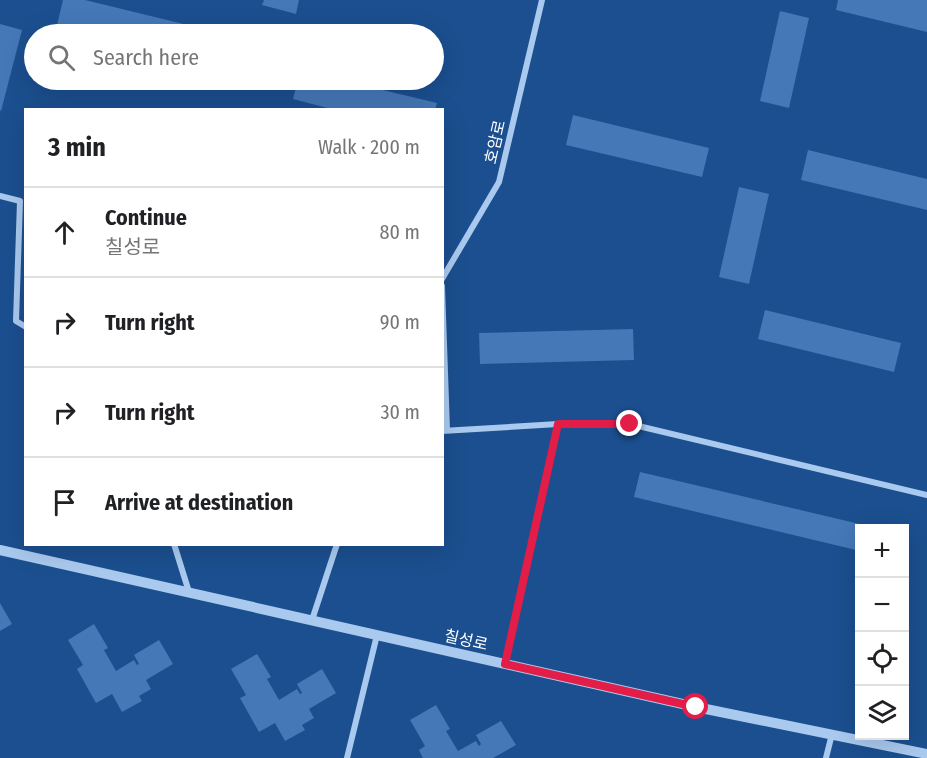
<!DOCTYPE html>
<html lang="en">
<head>
<meta charset="utf-8">
<style>
	body { margin:0; font-family:"Fira Sans Condensed","Noto Sans KR",sans-serif; background:#f2f2f2; color:#202124 }
	.controls { position:absolute; right:18px; bottom:18px; display:grid; overflow:hidden; border-radius:0px; box-shadow:0 6px 24px #0002 }
	.controls button { width:54px; height:54px; display:grid; place-items:center; padding:0; border:0; border-bottom:2px solid #e0e0e0; background:#fff; color:#202124; font:30px sans-serif }
	.stop { position:absolute; width:18px; height:18px; margin:-14px; border:4px solid #e11d48; border-radius:50%; background:#fff }
	.stop.end { background:#e11d48; border-color:#fff; box-shadow:0 2px 6px #0008 }
	.list { margin:0; padding:0; list-style:none }
	h2 { display:flex; justify-content:space-between; align-items:center; height:78px; margin:0; padding:0 24px; font-size:26px }
	h2 small { font-size:20px; font-weight:400; color:#757577 }
	.list li { display:grid; grid-template-columns:39px 1fr auto; gap:18px; align-items:center; box-sizing:border-box; height:90px; padding:0 24px; border-top:2px solid #e0e0e0 }
	.list b { display:block; font-size:22px; white-space:nowrap }
	.list p { margin:0; font-size:20px; white-space:nowrap; color:#757577 }
	.list em { font-size:20px; font-style:normal; color:#757577 }
	.icon { flex:none; width:33px; height:33px; fill:none; stroke:currentColor; stroke-width:2; stroke-linecap:round; stroke-linejoin:round }
	.map { position:relative; flex:none; width:927px; height:758px; overflow:hidden }
	.search { position:absolute; background:#fff; box-shadow:0 6px 24px #0002; left:24px; top:24px; width:420px; height:66px; display:flex; align-items:center; gap:15px; box-sizing:border-box; padding:0 21px; border-radius:33px; color:#757577; font-size:22px }
	.panel { position:absolute; background:#fff; box-shadow:0 6px 24px #0002; left:24px; top:108px; width:420px; height:438px; border-radius:0px }
	.map>svg:first-child { display:block }
	.building { fill:#4478b7 }
	.lines { fill:none; stroke-linecap:round; stroke-linejoin:round }
	.minor { stroke:#a9c9ee; stroke-width:6 }
	.tertiary { stroke:#a9c9ee; stroke-width:10 }
	.route { stroke:#e11d48; stroke-width:8 }
	.labels { text-anchor:middle; dominant-baseline:central; stroke-width:4.5; stroke-linejoin:round; paint-order:stroke }
	.street-label { font-size:16px; fill:#fff; stroke:#1b4f8f }
</style>
</head>
<body>
<div class="map">
<svg width="927" height="758" viewBox="0 0 927 758">
	<rect width="100%" height="100%" fill="#1b4f8f"/>
	<g class="building">
		<path d="M63,0h22l115,28 -1,6h-101l-41,-9z"/>
		<path d="M264,0h35l-3,14 -34,-9z"/>
		<path d="M838,0h89v32l-91,-22z"/>
		<path d="M780,11l29,7 -20,90 -29,-7z"/>
		<path d="M0,24l22,6 -21,81 -1,-1z"/>
		<path d="M298,80h43l96,23 -2,7h-100l-42,-11z"/>
		<path d="M573,115l136,33 -7,29 -136,-32z"/>
		<path d="M808,150l119,29v31l-126,-30z"/>
		<path d="M739,187l30,7 -20,90 -30,-7z"/>
		<path d="M765,310l136,33 -7,29 -136,-33z"/>
		<path d="M633,329l1,31 -154,4 -1,-31z"/>
		<path d="M640,472l228,54 -1,2h-7v23l-226,-54z"/>
		<path d="M0,603l12,21 -12,7z"/>
		<path d="M94,624l14,24 -4,2 12,21 18,-11 3,5 2,-1 -5,-9 25,-15 14,24 -27,16 5,9 -12,7 3,5 -20,11 -10,-18 -16,9 -19,-34 6,-4 -15,-25z"/>
		<path d="M257,654l14,23 -4,2 12,21 18,-11 3,5 2,-1 -5,-9 25,-15 14,24 -27,16 5,9 -12,7 3,5 -20,11 -10,-18 -16,9 -19,-34 6,-3 -15,-26z"/>
		<path d="M436,705l14,24 -4,2 12,20 18,-10 3,5 2,-2 -5,-9 25,-14 15,24 -23,13h-70l-4,-8 6,-4 -15,-26z"/>
	</g>
	<g class="lines">
		<g class="minor">
			<path d="M0,196l20,5 -4,120 10,6"/>
			<path d="M442,279l57,-97 43,-182"/>
			<path d="M442,286l5,144"/>
			<path d="M442,431l116,-7h72l297,71"/>
			<path d="M174,544l15,48"/>
			<path d="M312,620l25,-76"/>
			<path d="M505,664l53,-240"/>
			<path d="M347,758l30,-123"/>
			<path d="M826,758l6,-24"/>
		</g>
		<path class="tertiary" d="M0,550l696,157 231,47"/>
	</g>
	<g class="lines">
		<path class="route" d="M630,424h-72l-53,240 191,43"/>
	</g>
	<g class="labels">
		<g class="street-label">
			<text transform="translate(495 142) rotate(-77)">호암로</text>
			<text transform="translate(466 640) rotate(13)">칠성로</text>
		</g>
	</g>
</svg>
<div class="controls">
<button>+</button>
<button>−</button>
<button><svg class="icon" aria-label="locate" viewBox="0 0 24 24"><circle cx="12" cy="12" r="6"/><path d="M12 2v4M12 18v4M2 12h4M18 12h4"/></svg></button>
<button><svg class="icon" aria-label="layers" viewBox="0 0 24 24"><path d="M12 4l9 5-9 5-9-5zM3 14l9 5 9-5"/></svg></button>
</div>
<div class="stop" style="left:696px;top:707px"></div>
<div class="stop end" style="left:630px;top:424px"></div>
<div class="search"><svg class="icon" aria-label="search" viewBox="0 0 24 24"><circle cx="10" cy="10" r="6"/><path d="M15 15l6 6"/></svg>Search here</div>
<section class="panel">
<h2>3 min<small>Walk · 200 m</small></h2>
<ul class="list">
<li><svg class="icon" aria-label="ahead" viewBox="0 0 24 24"><path d="M12 20V5M6 11l6-6 6 6"/></svg><div><b>Continue</b><p>칠성로</p></div><em>80 m</em></li>
<li><svg class="icon" aria-label="right" viewBox="0 0 24 24"><path d="M7 20v-9h11M14 6l5 5-5 5"/></svg><div><b>Turn right</b></div><em>90 m</em></li>
<li><svg class="icon" aria-label="right" viewBox="0 0 24 24"><path d="M7 20v-9h11M14 6l5 5-5 5"/></svg><div><b>Turn right</b></div><em>30 m</em></li>
<li><svg class="icon" aria-label="arrive" viewBox="0 0 24 24"><path d="M6 21V4h12l-3 4 3 4H6"/></svg><div><b>Arrive at destination</b></div></li>
</ul>
</section>
</div>
</body>
</html>
